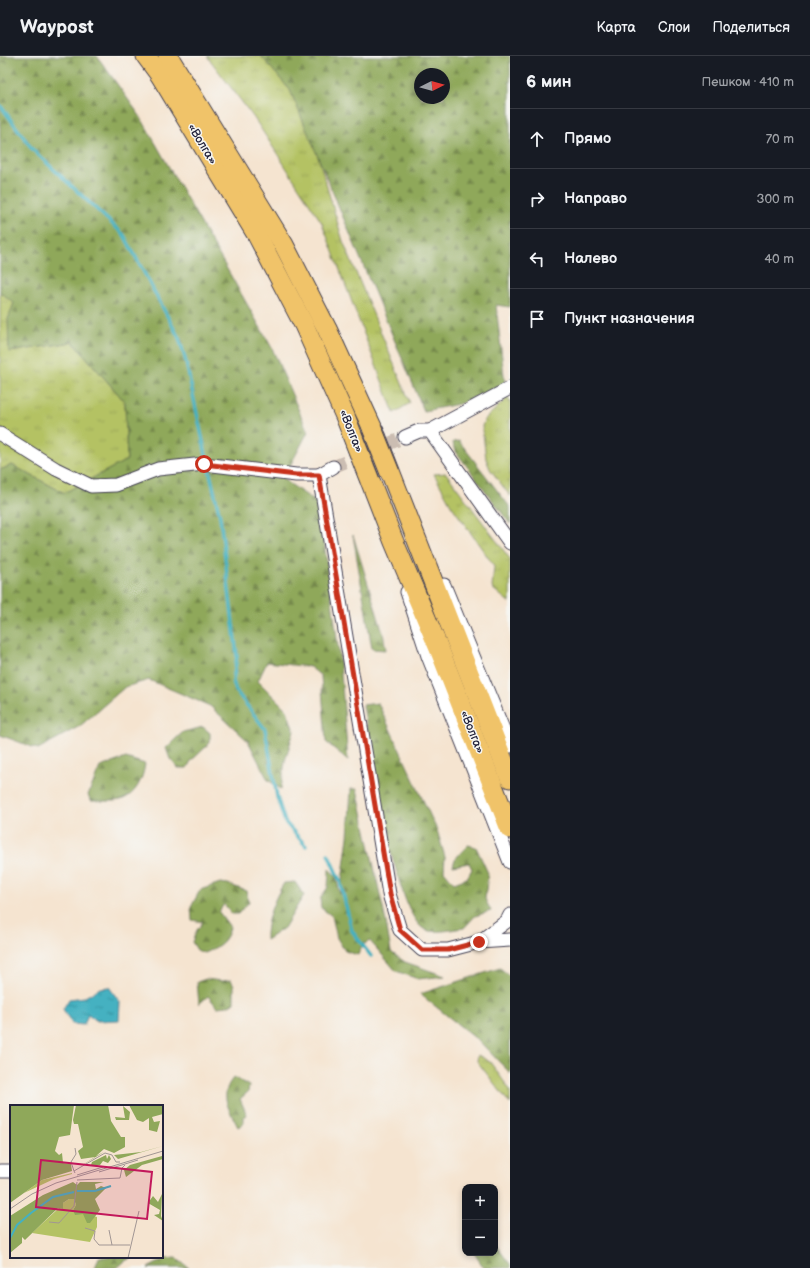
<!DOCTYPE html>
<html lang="ru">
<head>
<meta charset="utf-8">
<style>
	body { margin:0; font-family:"Balsamiq Sans",sans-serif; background:#242831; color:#f1f3f6 }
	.controls { position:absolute; right:12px; bottom:12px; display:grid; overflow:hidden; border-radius:8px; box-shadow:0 2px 6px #0003 }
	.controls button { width:36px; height:36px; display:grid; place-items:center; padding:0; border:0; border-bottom:1px solid #363941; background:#171b24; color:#f1f3f6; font:20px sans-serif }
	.compass { position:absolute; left:414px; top:12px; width:36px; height:36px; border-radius:50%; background:#171b24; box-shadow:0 2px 6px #0003; rotate:84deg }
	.stop { position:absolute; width:12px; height:12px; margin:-9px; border:3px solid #c8321e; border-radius:50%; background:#fff }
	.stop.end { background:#c8321e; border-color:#fff; box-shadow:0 1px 4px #0008 }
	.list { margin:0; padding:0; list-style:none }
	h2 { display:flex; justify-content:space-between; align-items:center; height:52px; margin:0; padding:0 16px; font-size:17px }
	h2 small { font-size:13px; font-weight:400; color:#9ea1a6 }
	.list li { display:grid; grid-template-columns:26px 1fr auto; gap:12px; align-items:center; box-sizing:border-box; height:60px; padding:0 16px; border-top:1px solid #363941 }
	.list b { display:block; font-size:15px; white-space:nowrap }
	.list em { font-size:13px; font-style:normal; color:#9ea1a6 }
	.icon { flex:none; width:22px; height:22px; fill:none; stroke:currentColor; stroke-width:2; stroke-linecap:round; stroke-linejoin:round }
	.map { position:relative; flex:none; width:510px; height:1212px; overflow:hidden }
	header { display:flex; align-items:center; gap:24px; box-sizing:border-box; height:56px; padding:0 20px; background:#171b24; border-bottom:1px solid #363941 }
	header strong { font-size:19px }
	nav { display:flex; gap:22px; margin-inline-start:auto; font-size:14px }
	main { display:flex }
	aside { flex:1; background:#171b24 }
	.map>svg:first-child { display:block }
	.grass { fill:url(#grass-tufts); stroke:#6b7250 }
	.forest { fill:url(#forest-firs); stroke:#58654a; fill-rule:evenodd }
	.water { fill:url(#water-ripples); stroke:#336a7e }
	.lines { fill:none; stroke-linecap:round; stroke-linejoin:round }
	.stream { stroke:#44b1c1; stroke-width:3.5 }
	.minor-tunnel { stroke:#cbbdb2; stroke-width:13; stroke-dasharray:13 6; stroke-linecap:butt }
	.minor-casing { stroke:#423f51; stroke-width:15 }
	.highway-casing { stroke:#423f51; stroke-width:21 }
	.minor { stroke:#fff; stroke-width:13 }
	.highway { stroke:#f0c369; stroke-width:19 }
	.highway-bridge-casing { stroke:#423f51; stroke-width:21; stroke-linecap:butt }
	.highway-bridge { stroke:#f0c369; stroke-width:19 }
	.route { stroke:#c8321e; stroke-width:5 }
	.labels { text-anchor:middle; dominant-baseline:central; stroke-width:3; stroke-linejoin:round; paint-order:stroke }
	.street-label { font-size:12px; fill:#22223b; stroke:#f6f6f2 }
	.inset-river { fill:none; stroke:#44b1c1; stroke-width:2 }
	.inset-road { fill:none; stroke:#a19694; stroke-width:1 }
	.view { fill:#c2185b; fill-opacity:0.15; stroke:#c2185b; stroke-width:2 }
	.inset-edge { fill:none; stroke:#22223b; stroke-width:2 }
</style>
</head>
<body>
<header>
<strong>Waypost</strong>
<nav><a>Карта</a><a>Слои</a><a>Поделиться</a></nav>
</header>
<main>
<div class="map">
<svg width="510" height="1212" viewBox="0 0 510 1212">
	<defs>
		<pattern id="grass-tufts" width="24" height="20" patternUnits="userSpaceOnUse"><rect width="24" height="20" fill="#b4c264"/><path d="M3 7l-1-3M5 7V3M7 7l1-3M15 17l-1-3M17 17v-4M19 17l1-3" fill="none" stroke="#9aa658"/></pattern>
		<pattern id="forest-firs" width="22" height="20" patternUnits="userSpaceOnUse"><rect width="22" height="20" fill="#8fa85a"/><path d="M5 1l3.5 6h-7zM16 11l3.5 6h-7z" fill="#74884c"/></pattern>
		<pattern id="water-ripples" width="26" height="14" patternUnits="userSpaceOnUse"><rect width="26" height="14" fill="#44b1c1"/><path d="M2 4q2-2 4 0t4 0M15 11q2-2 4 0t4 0" fill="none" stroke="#38909e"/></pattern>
	</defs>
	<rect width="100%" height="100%" fill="#f6f6f2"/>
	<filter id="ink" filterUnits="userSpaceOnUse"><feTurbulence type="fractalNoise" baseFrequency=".025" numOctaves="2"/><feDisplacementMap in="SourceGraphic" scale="8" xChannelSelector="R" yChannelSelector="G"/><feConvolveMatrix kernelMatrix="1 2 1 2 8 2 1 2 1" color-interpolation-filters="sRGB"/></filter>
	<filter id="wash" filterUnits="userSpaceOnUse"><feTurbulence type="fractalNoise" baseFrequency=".012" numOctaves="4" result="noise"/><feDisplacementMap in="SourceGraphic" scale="16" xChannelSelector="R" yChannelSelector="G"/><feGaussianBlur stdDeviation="0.9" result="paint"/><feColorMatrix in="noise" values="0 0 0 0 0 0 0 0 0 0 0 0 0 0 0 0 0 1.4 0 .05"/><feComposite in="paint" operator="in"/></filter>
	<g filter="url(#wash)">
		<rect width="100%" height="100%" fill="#f5e4d0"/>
		<g class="grass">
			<path d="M207,0h54l29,34 27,63 26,88 67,162 -16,10 -72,-190 -68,-105z"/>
			<path d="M0,236l14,11 -5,16v33l64,-10 52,60 2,58 -63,33 -52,-28 -12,5z"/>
			<path d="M508,341l2,5v94l-20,-27 -4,-10 -4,-33 3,-7z"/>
			<path d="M446,417l64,86v44l-18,-15 2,-22 -43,-61 -17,-31z"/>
			<path d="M478,999l12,7 20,28v14l-33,-43z"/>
		</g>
		<g class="forest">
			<path d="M0,0h97l43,60 132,232 36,84 -25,47 36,25 21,157 8,99 -22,-18 -5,-66 -11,-9 -43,-5 -9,19 29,29 7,21 -9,30 -4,28 -13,-9 -20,-39 -38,-35 -61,-26 -24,7 -45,39 -42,23 -38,-14v-265l12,-5 52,28 63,-33 -2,-58 -52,-60 -64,10 -1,-33 6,-16 -14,-11z"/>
			<path d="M261,0h249v251l-14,-2 9,79 -46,20 -35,7 -134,-321zM420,18h24v24h-24z"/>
			<path d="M459,385l51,66v17l-56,-75 -1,-7z"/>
			<path d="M353,479l30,98 3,17 -14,-1z"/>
			<path d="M378,647l59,127 8,27 -1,14 10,12 13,-5 5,-9 -3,-6 -16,3 2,-7 13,-14 8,2 12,26 -3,26 6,12 -16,5 -11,12c-11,1 -25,5 -35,3 -23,-4 -33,-71 -43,-91l-23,-135z"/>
			<path d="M203,671l7,6v10l-19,18 -4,7h-9l-8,-9 -4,-11 17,-16z"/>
			<path d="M126,702l19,6c-2,15 -9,31 -24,36 -9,2 -21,1 -30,1l-3,-6 12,-28z"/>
			<path d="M351,733h6l29,133 5,30 14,10 40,14 -27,3 -22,-8 -26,-30 -8,4 -4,10 -13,-4 -8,-13 -5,-22 -11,-8 -1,-9 8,-12 1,-18 7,7 4,19 8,-58z"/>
			<path d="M295,826l9,13 -20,33 -18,12c-1,-19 8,-41 18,-57z"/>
			<path d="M220,827l8,1 18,7 3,11 -11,12h-6l-8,-10 -5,8 11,15c-2,14 -13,21 -26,26l-7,-3 -5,-8 5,-12 6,-8 -11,-2 -1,-13 9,-17z"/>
			<path d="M500,912l10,8v97l-30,-31 -60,-48z"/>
			<path d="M206,923l15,2 10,-1 3,5v17l-6,4 -11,1 -9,-11 -9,8 -2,-22z"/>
			<path d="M234,1021l15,9 -1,6 -8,7 7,16 -3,2v6l-6,4c-9,-18 -20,-32 -4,-50z"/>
			<path d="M495,1188l15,20v4h-26l-10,-15h21z"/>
			<path d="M99,1201h34l-8,4 -8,7h-22z"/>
			<path d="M176,1202l13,10h-41l17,-9z"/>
		</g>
		<path class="water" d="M109,931l11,15 -1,18 -22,1 -9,-7 -4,11 -12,-1 -9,-15 6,-10 16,-2 15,-9z"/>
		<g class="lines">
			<g class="stream">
				<path d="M0,49l33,45 91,85 55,103 6,20 21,97"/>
				<path d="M209,413l11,48 17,139 -4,25 3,10 29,38 12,68 8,25 21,24"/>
				<path d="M328,798l12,27 12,50 19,25"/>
			</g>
		</g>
	</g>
	<g filter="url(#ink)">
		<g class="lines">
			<path class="minor-tunnel" d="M333,411l72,-30"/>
			<g class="minor-casing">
				<g id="minor">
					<path d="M430,375l80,-43"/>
					<path d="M0,378l56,35 35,17 25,-1 42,-16 46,-5 92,11h23"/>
					<path d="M405,381l14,-6h11l80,112"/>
					<path d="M333,411l-14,8 70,419 11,36 22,20h26l31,-8 31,-2"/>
					<path d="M444,529l66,161"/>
					<path d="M407,536l21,64 82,206"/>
					<path d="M479,886l28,-21 3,-6"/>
					<path d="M0,1115h11"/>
				</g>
			</g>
			<g class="highway-casing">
				<g id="highway">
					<path d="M146,0l14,19 97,160 47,90 41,91 49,126 46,109 70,178"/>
					<path d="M168,0l116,189 43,84 50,109 133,340"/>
				</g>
			</g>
			<use href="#minor" class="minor"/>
			<use href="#highway" class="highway"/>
			<g class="highway-bridge-casing">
				<g id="highway-bridge">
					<path d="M372,372l18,45"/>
					<path d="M352,379l18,46"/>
				</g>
			</g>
			<use href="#highway-bridge" class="highway-bridge"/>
		</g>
	</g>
	<g class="lines" filter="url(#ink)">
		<path class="route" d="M204,408l92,11h23l71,419 10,36 22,20h26l31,-8"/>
	</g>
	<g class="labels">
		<g class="street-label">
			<text transform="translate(202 88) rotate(59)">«Волга»</text>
			<text transform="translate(351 375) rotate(68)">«Волга»</text>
			<text transform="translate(472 676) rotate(68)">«Волга»</text>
		</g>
	</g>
	<g transform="translate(10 1049)">
		<rect width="153" height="153" fill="#f5e4d0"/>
		<path d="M62,68v1l-18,5 -30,14 18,-13zM59,94h5l2,6 -3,5 24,7v10l-7,15 -58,-9 27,-25 4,1v-6z" fill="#b4c264"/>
		<path d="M0,0h64l-4,30 -11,2 -4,14 4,4 3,-2 1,10 8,1 1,7 -30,9 -32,23zM66,0h32l3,16 10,16h4v10l-11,6 -10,-4 -8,7 8,-4 -28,17 19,-12 -14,2 -3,-8 5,-4 -5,-23h-4l-1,-4zM119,0h34v9l-11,3 2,5 6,-1 -3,11 -8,-2v-12l-6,4 -6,-2zM113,1l7,6 -1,8h-13l-1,-3 10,1zM153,41l-45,13 -4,-4 27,-3zM96,50l1,4 2,-4 2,4 -3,4 -5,-2 -3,4h-9l1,-3zM152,51l1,3 -21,6 -16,12 -2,-7 6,-5zM63,77l4,3 3,-3h24l-9,2 1,5 5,-3 5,2 -11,11 5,11 -10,13h-3l-4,-9 -8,1 -2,-5 3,-5 -2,-6h-5l-6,4v6l-5,-1 -33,32 -3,-3v6l-12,10v-37l33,-21zM152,89l-1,22 2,5 -9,-6 5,-1 1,-4 -12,-7 5,-7 5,6z" fill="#8fa85a"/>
		<path class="inset-river" d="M67,86h18l16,-5M0,133l7,-13 14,-12 22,-16 21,-5"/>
		<path class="inset-road" d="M64,66l-3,-9 5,-8 -1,-6M89,67l39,-12M65,68l-1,-2 31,-18 7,2 4,7h4M67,70l26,-8M67,75l43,-2 2,-10 3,-3M0,104l22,-15 24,-11 107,-32M39,117l10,1 15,-17 3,-24M75,123l10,3 -1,8 5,6h31M99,125l3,15M118,153l11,-47"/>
		<path class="view" d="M31,55l111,12 -5,47 -111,-12z"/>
		<rect width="153" height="153" class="inset-edge"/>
	</g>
</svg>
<div class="controls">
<button>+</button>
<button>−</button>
</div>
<svg class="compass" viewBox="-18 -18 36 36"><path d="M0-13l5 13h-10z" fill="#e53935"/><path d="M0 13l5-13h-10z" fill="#9ea1a6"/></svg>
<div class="stop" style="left:204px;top:408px"></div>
<div class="stop end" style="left:479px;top:886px"></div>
</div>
<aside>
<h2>6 мин<small>Пешком · 410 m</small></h2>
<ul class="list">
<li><svg class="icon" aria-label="ahead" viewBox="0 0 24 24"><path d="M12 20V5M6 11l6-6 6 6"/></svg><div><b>Прямо</b></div><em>70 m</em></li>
<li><svg class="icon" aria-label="right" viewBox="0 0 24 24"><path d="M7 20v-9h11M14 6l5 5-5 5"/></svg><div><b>Направо</b></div><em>300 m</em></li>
<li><svg class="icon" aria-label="left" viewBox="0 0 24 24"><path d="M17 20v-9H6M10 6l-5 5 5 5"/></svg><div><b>Налево</b></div><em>40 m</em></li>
<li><svg class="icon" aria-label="arrive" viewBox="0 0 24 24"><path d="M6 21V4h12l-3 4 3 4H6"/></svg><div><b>Пункт назначения</b></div></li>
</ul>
</aside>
</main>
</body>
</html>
